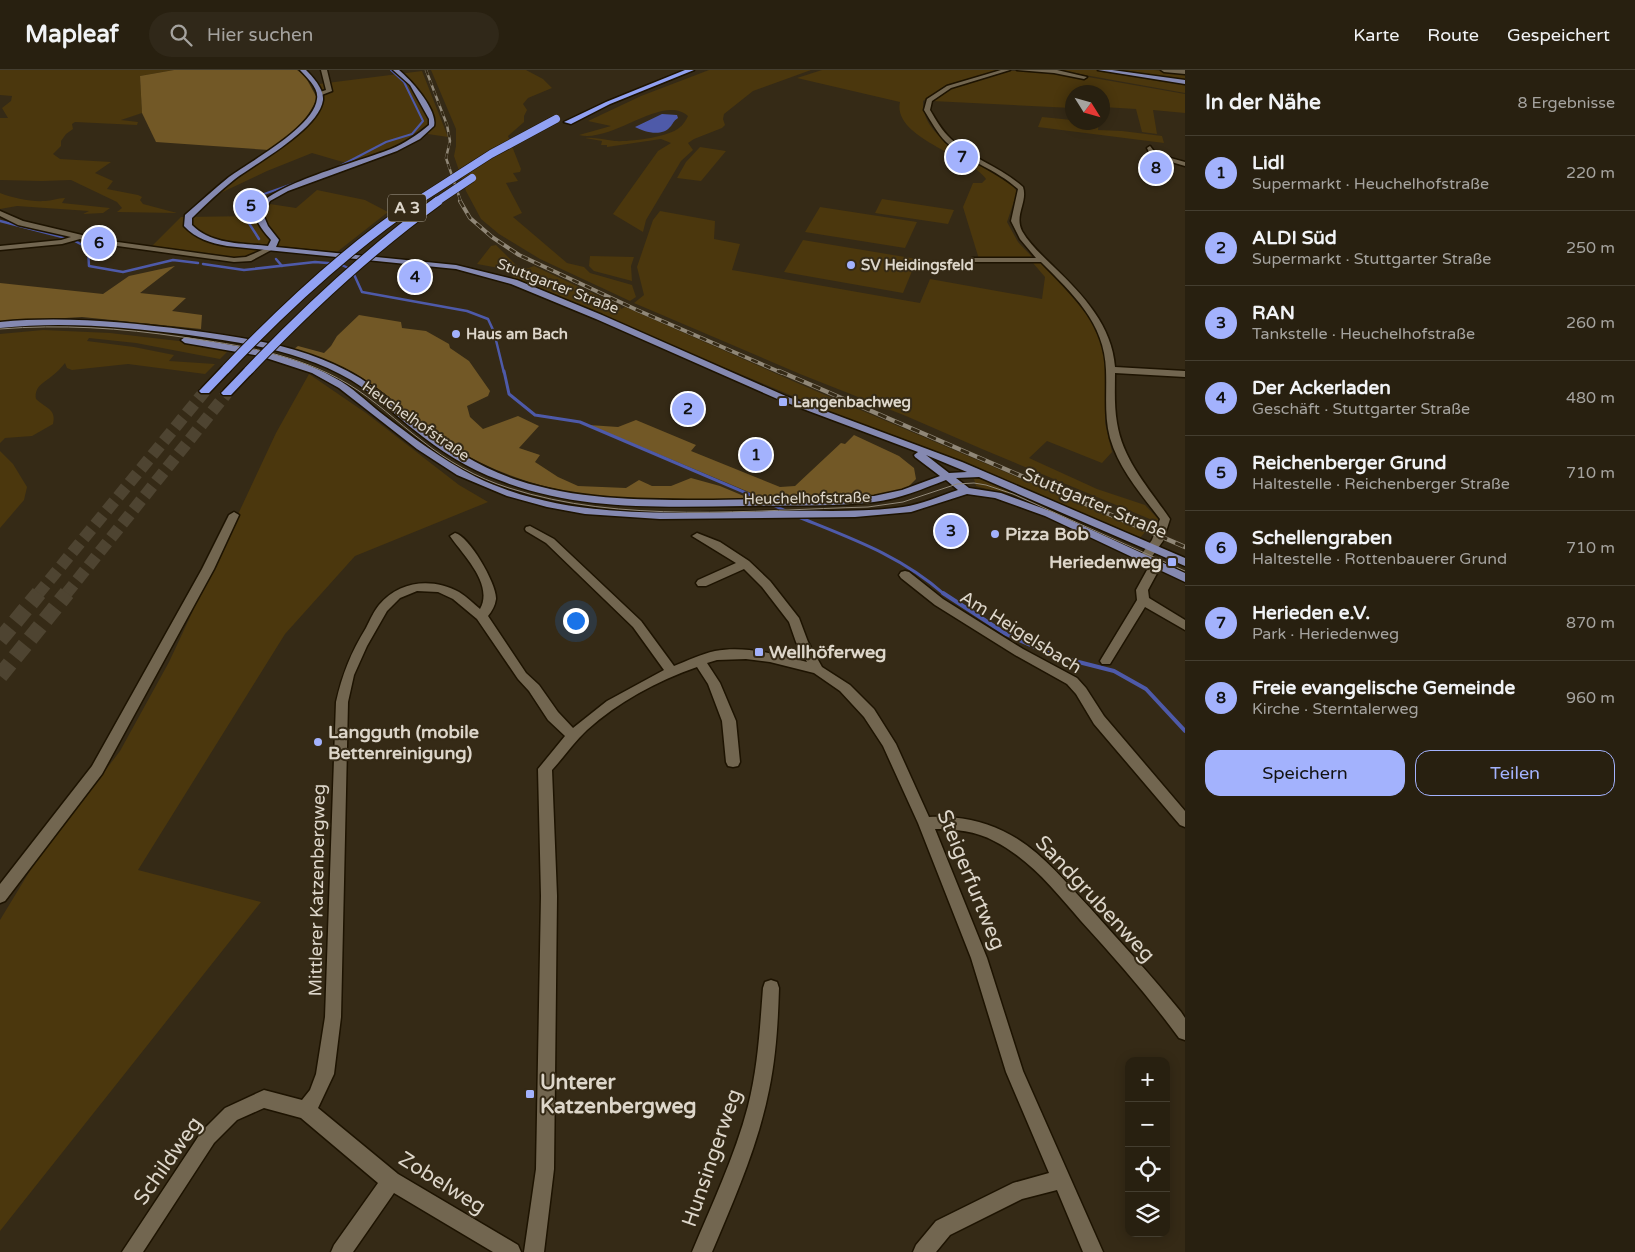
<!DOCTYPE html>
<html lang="de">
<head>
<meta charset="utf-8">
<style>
	body { margin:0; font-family:"Varela Round",sans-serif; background:#302819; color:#f1f3f6 }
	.controls { position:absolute; right:15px; bottom:15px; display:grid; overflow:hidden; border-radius:10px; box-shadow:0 2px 12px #0003 }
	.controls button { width:45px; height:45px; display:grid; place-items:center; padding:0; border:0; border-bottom:1px solid #443e30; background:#282010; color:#f1f3f6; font:25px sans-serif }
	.compass { position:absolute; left:1065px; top:15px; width:45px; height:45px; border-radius:50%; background:#282010; box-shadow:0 2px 12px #0003; rotate:127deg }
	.you { position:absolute; left:575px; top:550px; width:18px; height:18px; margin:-12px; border:4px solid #fff; border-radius:50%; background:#1a73e8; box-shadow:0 0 0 8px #1a73e833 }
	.badge { display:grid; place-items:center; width:32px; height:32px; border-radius:50%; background:#a3b2fd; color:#111; font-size:16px; font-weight:700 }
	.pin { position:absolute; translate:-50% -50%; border:2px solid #fff; box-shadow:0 1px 5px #0006 }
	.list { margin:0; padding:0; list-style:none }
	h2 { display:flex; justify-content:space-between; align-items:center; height:65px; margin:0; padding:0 20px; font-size:21px }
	h2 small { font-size:16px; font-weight:400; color:#a5a39f }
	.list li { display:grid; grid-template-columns:32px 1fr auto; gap:15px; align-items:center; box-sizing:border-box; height:75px; padding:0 20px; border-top:1px solid #443e30 }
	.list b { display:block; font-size:19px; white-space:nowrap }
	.list p { margin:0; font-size:16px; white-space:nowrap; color:#a5a39f }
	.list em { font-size:16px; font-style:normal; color:#a5a39f }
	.actions { display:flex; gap:10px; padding:15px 20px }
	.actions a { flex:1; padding:11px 0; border:1px solid #a3b2fd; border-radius:15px; text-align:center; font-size:18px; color:#a3b2fd }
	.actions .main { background:#a3b2fd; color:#111 }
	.icon { flex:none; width:28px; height:28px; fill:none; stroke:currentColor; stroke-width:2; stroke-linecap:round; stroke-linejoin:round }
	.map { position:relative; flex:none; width:1185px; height:1182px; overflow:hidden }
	header { display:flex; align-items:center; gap:30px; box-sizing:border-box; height:70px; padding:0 25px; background:#282010; border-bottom:1px solid #443e30 }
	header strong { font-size:24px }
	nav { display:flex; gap:28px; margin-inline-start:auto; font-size:18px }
	.search { width:350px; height:45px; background:#302819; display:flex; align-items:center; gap:12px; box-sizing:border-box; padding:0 18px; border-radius:28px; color:#a5a39f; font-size:19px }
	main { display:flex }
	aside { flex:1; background:#282010 }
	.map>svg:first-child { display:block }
	.green { fill:#4b370d }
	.forest { fill:#725826 }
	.water { fill:#4e5aa9 }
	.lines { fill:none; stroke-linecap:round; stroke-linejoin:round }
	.stream-far3 { stroke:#4e5aa9; stroke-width:2 }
	.stream-far2 { stroke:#4e5aa9; stroke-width:2.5 }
	.stream-far1 { stroke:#4e5aa9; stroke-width:3 }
	.stream { stroke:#4e5aa9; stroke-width:4 }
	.highway-tunnel-far1 { stroke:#4e4431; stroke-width:12; stroke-dasharray:12 6; stroke-linecap:butt }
	.highway-tunnel { stroke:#4e4431; stroke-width:16; stroke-dasharray:16 8; stroke-linecap:butt }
	.minor-casing { stroke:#1d1301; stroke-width:3 }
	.major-casing { stroke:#1d1301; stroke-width:3 }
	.highway-casing { stroke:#1d1301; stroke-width:3 }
	.minor { fill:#726650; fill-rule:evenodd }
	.major { fill:#8589b1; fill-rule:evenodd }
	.highway { fill:#91a1f2; fill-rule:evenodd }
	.tram { stroke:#908777; stroke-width:1 }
	.rail-far2-casing { stroke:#908777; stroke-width:2.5 }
	.rail-far1-casing { stroke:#908777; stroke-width:4 }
	.rail-casing { stroke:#908777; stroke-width:4.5 }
	.rail-far2 { stroke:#352a16; stroke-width:2; stroke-dasharray:5.5; stroke-linecap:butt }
	.rail-far1 { stroke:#352a16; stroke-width:2.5; stroke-dasharray:7; stroke-linecap:butt }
	.rail { stroke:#352a16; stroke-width:3; stroke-dasharray:9; stroke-linecap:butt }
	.highway-bridge-far1-casing { stroke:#1d1301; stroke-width:9; stroke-linecap:butt }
	.highway-bridge-casing { stroke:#1d1301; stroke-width:11; stroke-linecap:butt }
	.highway-bridge-far1 { stroke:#91a1f2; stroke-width:8 }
	.highway-bridge { stroke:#91a1f2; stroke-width:9 }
	.poi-dot { fill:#a3b2fd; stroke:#352a16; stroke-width:2 }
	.labels { text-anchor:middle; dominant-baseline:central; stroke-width:4; stroke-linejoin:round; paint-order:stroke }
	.far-poi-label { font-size:15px; font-weight:bold; fill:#ddd6ca; stroke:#352a16; text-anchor:start }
	.far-street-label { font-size:15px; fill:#ddd6ca; stroke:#352a16 }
	.shield { fill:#352a16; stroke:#aba294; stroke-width:1 }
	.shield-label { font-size:16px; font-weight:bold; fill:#ddd6ca }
	.street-label { font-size:18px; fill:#ddd6ca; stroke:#352a16 }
	.poi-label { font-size:18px; font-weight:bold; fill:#ddd6ca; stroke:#352a16; text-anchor:start }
	.near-street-label { font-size:21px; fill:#ddd6ca; stroke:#352a16 }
	.near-poi-label { font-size:21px; font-weight:bold; fill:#ddd6ca; stroke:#352a16; text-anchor:start }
</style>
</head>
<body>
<header>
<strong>Mapleaf</strong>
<div class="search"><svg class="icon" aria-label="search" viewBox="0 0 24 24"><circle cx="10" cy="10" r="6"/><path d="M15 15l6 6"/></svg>Hier suchen</div>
<nav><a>Karte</a><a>Route</a><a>Gespeichert</a></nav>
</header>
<main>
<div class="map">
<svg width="1185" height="1182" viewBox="0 0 1185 1182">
	<rect width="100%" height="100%" fill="#352a16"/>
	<g class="green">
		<path d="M0,0h174l-34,6 2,37 -21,7 17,2 -1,3 -62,-3 -3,2 1,5 -7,5 -5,7v5l-8,8 7,5 51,3 -16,11 18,8 -6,8 31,6 4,2 -2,3 3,4 34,9 -60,-1 5,-4 -5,-6 -46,-22 -29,1 -42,-1v-62h8l-6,-10 9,-7 1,-5 -12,-1z"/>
		<path d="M431,0h95l17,9 9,9 -24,10 -5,6 4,6 -3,6v6l-16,14 13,33 -1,3 -7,1 5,8 -12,2 16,30 -9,4 54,46 17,4 6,6 42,12 4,12 -6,4 -90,-42 -41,-25 -18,-15 -15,-28 -12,-35 2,-10v-17z"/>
		<path d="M709,0h102l-58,21 -29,23 -1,5 2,6 -3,3 -28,11 -6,4 5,7 -12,11 -35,59 -3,12 -30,-18 45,-63 13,-8 -10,-4 -54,8v-2h-6l1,-4 -17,-3c11,-1 19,2 30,3 15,1 53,-4 64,-13 4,-3 7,-8 9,-12 -25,-23 -75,27 -109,19l32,-9 -23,-5 53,-25z"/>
		<path d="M822,0h178l-54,15 -23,16c-1,43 59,56 85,78 4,4 6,9 9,13l-10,30 11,20 15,16 -54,1 -16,-52 10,-24h9l4,-4c-16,-23 -94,-41 -86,-77l-103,-24z"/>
		<path d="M1028,0h126l31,3v20l-128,-23z"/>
		<path d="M422,1l26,66 -27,-4 -34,19 -34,13 -41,-12 -45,18 -55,26 96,-70 15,-26v-6l-4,-11z"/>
		<path d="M1009,1h45l131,23v19l-32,-3 4,24 -15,-2 -6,-23 -33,-2 -1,-15h-30v16l-140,-7 20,-14z"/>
		<path d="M1042,47l30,3v2l27,1 -1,7 24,1 40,5 2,7 -126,-16z"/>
		<path d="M700,77l26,4 -25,30 -24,-3 9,-16z"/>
		<path d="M317,120l48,10 23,12 -51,40 -75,-8 -8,10 -20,4 -82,-12 29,-29 83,-1 1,-7 5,-5 26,4z"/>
		<path d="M0,123c13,5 31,9 45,8 7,0 12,-3 20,-3l-3,5 48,5 -7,5 -20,1 6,-3 -72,-5 -17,3z"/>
		<path d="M882,129l72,11 -6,14 -73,-11z"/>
		<path d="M820,137l97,15 -12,26 -100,-16z"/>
		<path d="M660,141l55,10 -1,18 26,5 -8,26 188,33 10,-24 112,20 3,-22 -12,-14 9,-1 31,31 28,44 5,33 -1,53 7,29 -10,11 -55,-22 -18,17 68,31 48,16 14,15 -2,2 -175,-73 -76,-33 -106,-42 -166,-71 10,-8 -7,-28 16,-47z"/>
		<path d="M803,170l114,19 -14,34 -119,-21z"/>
		<path d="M496,175l24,24 -4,2 -39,-7 14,-18z"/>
		<path d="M590,186l44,1 -3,9 1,15 -38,-10 -5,-5z"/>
		<path d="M534,196l86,40 1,3 4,-2 170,75 350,150 -5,6c-211,-83 -419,-173 -629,-259l4,-6z"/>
		<path d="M43,260l67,3 86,10 -2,2 34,6 -8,8 -84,-16 -47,-5 -2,3 47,6 40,8 -5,6 46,3 -10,10 -77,-10 -56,6 -5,-2 -2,-5c-4,5 -8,9 -13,13 -8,7 -18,10 -16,23 9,9 21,10 17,25l-21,12 -27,2 -5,5v-109z"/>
		<path d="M309,304l57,39 93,72 29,17 -133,54 -70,78 -147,236 123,32 -261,329v-311l34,-56 86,-113 49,-89 107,-229z"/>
		<path d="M0,381l13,13 14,23 -3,13 -24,28z"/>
		<path d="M969,407l23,4 18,8 -4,5 -30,-8 -2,-7h-7z"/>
	</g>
	<g class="forest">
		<path d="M174,0h123l8,6 12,22c-10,24 -28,38 -48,52l-113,-8 -14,-29 -2,-37z"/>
		<path d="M175,196l-35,27 46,5 -14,13 30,4 -1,14 -119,-12 -82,5v-39l103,11 26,-18z"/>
		<path d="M359,245l42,7 1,6 24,3 23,13 1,4 19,13 21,30 -2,5 -21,10 3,11 13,12 35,-13 21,10 -20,22 21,7 -5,7 23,15 20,9 48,2 13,-8 13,6h19l20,-8 29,8 31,13c-107,5 -206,5 -301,-53 -31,-19 -55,-48 -86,-67 -22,-14 -46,-22 -70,-30l4,-3 26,7 7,-7 6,-10z"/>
		<path d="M636,350l60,25 -5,6 89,36 15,-1 46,-43 4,1 9,-9 45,21 15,12 2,11 -9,9 -35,9 -109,1 -174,-73 29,2z"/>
	</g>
	<path class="water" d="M662,44l15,1 1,3c-5,3 -5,6 -8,9 -8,10 -26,5 -35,0z"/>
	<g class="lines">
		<g class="stream-far3">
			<path d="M340,96l46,-24 26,-8 11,-13 -19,-39 -13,-12"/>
			<path d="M249,132l15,-8 51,-18"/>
		</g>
		<g class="stream-far2">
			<path d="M251,131l-4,2 -2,14 14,22"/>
			<path d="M0,151l70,18"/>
			<path d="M75,171l13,7 1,18 34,6 50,-12 25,3"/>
			<path d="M276,189l6,7"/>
			<path d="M203,194l41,6 71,-8 25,2 12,6 10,22 105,19 21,8 6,13 10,41"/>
		</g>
		<g class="stream-far1">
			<path d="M504,301l5,23 26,21 45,7 185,79"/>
			<path d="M771,434l19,9"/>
			<path d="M796,446c54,22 104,39 148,78"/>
		</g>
		<path class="stream" d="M943,523l63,41 49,22 59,15 32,18 39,42"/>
		<g class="highway-tunnel-far1">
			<path d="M38,524l167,-203"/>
			<path d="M66,524l161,-201"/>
		</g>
		<g class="highway-tunnel">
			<path d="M0,570l39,-47"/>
			<path d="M0,606l67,-83"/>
		</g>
		<g class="minor-casing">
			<g id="minor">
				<path d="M321,0h6l5,21 -13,5 -2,-3 9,-3z"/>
				<path d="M1001,0h9l-59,18 -19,13 -2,9c6,10 12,21 21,29 21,20 50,28 72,48 5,15 -9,28 -1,44 8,14 22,26 33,37 29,28 57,58 60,99l70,4v6l-70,-4c0,16 -1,33 2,50 6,38 32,65 53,96l-7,22 -15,21 -4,1 -6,-4 14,-19 8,-21c-19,-25 -41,-50 -50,-81 -6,-23 -3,-45 -4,-68 -1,-47 -34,-77 -65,-108h-69v-4h64l-16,-19 -9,-18 7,-32c-22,-20 -51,-28 -72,-47 -9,-9 -15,-21 -22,-32l3,-11 20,-13z"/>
				<path d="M1017,0h40l30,7 -3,2 -30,-6z"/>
				<path d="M1161,0h24v4l-21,-2z"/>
				<path d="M1150,76l6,8 29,8v4l-34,-10 -4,-8z"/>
				<path d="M0,141l23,10 80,19 131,18 12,-1 23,-10 4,2 -22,12 -17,1 -131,-18 -23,-5 -18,5 -62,6v-4l61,-6 10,-3 -53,-12 -18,-9z"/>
				<path d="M234,442l5,3 -25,54 -112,205 -97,127 -5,2v-19l92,-118 110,-197 27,-54z"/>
				<path d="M530,456l24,13 87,82 33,45c13,-5 27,-12 41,-15 30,-6 64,4 92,11l-11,-20 -7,-20 -27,-35 -18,-18 -38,17h-8l-2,-3 2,-3 38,-17 -44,-27 5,-3 23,9 29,19 21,20 29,37 9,24 14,25 28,18 24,24 22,35 33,73c26,-1 51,3 74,14 36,17 61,50 88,78 30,34 61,67 90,103l4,6v22l-6,-2c-30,-41 -64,-80 -98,-117 -26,-30 -51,-62 -87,-80 -18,-10 -39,-12 -59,-12l52,129 36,113 80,181h-20l-26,-62 -35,9 -72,36 -14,17h-23l3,-7 20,-24 77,-38 36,-10 -43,-101 -35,-114 -53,-135 -35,-77 -19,-29 -24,-26 -26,-18 -44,-11 -24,-3 -29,1 -10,3 13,20 16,38 4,41 -2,4 -5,1 -5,-1 -2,-4 -4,-41 -14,-37 -11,-17c-40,14 -79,35 -110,63 -13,12 -23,27 -35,40l5,126 -3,273 -10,83h-20l12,-83 5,-273 -3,-127 27,-33 -17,-16 -19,-29 -11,-12 -41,-60 -24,-20 -15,-7 -21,-1 -17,7 -13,13 -20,35 -13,29 -6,27 -7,315 -7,57 -16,34 80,66 120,71 3,7h-28l-99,-59 -41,59h-22l3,-7 44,-62 -77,-65 -37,-10 -27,12 -23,23 -71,109h-21l80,-121 23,-23 39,-18 38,10 8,-10 6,-16 9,-57 11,-315c6,-27 15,-50 30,-74 4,-8 8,-17 13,-23 21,-25 54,-27 80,-13 8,5 15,12 21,17 14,-25 -17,-54 -30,-73l5,-3c14,3 42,51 41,66 -1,7 -4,12 -8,17l38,57 13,12 19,27 15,16 34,-27 57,-31 -31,-43 -87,-84 -20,-12 -1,-2 1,-2z"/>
				<path d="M1156,490l6,4 -14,26 1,8 36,22v10l-40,-23 -35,57h-8l-2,-3 37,-61 -1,-10 16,-29z"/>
				<path d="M905,501l4,1 34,27 80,50 54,29 9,10 18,28 81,95v16l-5,-2 -86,-101 -18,-30 -9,-10 -52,-29 -80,-50 -34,-27 -2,-3 2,-3z"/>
				<path d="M771,910l6,2 2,6c-1,34 -3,69 -10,102 -11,56 -35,110 -57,162h-20c20,-48 43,-96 56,-146 10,-39 12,-79 15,-118l2,-6z"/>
			</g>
		</g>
		<g class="major-casing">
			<g id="major">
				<path d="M300,0h6c7,7 18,19 17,30 -4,29 -65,62 -88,79 -15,12 -29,25 -43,39v7c20,20 50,18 76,21l3,-6c-6,-7 -18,-20 -15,-30 9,-24 108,-50 135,-61 14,-6 26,-14 38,-24v-6l-19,-34 -17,-15h6c12,10 39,40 35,56l-14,13 -23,12 -109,40 -18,10 -7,13 5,12 11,14 -3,7 180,18 61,15 85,35 186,82 174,65 223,96v8l-206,-89 -23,1 13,10 32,5 52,19 132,61v9l-140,-66 -50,-18 -28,-4 -56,18 -56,5 -195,2 -75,-5 -38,-7 -40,-11 -50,-21 -40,-26 -78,-61 -27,-15 -52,-17 -75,-13 -4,-3 4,-3c51,9 104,15 150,41 17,9 31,23 46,35 30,23 61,47 95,64 93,45 200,35 300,34 42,-1 85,2 127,-4 19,-3 37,-11 55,-17l-12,-10c-24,9 -46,19 -72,22 -42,5 -86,3 -129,4 -83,1 -168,5 -246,-26 -31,-11 -60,-30 -86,-51 -20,-16 -39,-35 -62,-49 -50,-29 -106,-37 -162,-45 -63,-8 -126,-14 -189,-7v-6c63,-6 125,0 188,8 59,8 120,16 172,48 22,14 41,32 61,48 29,23 61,42 96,54 64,21 130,20 196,20 54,-1 107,-2 161,-4l28,-6 38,-14 -25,-19 -1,-2 4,-3 -136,-51 -186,-82 -85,-35 -55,-15 -229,-23c-16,-3 -31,-7 -43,-20l1,-11c15,-13 29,-26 44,-38 22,-16 85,-50 88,-78 2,-11 -10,-21 -17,-29zM926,385l41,17 -18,1z"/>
				<path d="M1098,0h14l73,10v4z"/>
			</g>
		</g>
		<g class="highway-casing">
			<g id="highway">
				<path d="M685,0h9l-84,34 -39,20 -7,-2 42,-20z"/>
				<path d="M226,296l5,3 -1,2 -21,22h-8l-2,-2 2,-2 21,-22z"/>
				<path d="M248,298l4,1 1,2 -1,2 -21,22h-8l-2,-2 2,-2 21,-22z"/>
			</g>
		</g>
		<use href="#minor" class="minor"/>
		<use href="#major" class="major"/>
		<use href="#highway" class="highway"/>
		<path class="tram" d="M0,259c61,-5 121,-1 182,8 58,8 116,17 166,47 27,16 49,38 73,56 26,21 56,38 88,48 112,36 242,22 359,19l35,-5 54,-18 17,-1 12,2 27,9 172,77"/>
		<g class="rail-far2-casing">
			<path id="rail-far2" d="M426,0l21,55 3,16 -4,17 15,44"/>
		</g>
		<g class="rail-far1-casing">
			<path id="rail-far1" d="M460,131l10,17 22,19 27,18 118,55 145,63"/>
		</g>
		<g class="rail-casing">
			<path id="rail" d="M779,301l406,176"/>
		</g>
		<use href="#rail-far2" class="rail-far2"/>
		<use href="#rail-far1" class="rail-far1"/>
		<use href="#rail" class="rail"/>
		<g class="highway-bridge-far1-casing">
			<g id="highway-bridge-far1">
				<path d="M416,132l75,-48 65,-35"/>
				<path d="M436,132l36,-24"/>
			</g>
		</g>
		<g class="highway-bridge-casing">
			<g id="highway-bridge">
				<path d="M226,299c59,-62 121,-120 192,-168"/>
				<path d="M248,301c59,-62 121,-120 190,-170"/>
			</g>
		</g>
		<use href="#highway-bridge-far1" class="highway-bridge-far1"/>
		<use href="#highway-bridge" class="highway-bridge"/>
	</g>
	<g class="poi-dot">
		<circle cx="851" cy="195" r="5"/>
		<circle cx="456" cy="264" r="5"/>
		<rect x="778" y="327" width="10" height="10" rx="2.5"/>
		<circle cx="995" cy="464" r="5"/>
		<rect x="1167" y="487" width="10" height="10" rx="2.5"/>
		<rect x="754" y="577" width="10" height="10" rx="2.5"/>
		<circle cx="318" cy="672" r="5"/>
		<rect x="525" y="1019" width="10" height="10" rx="2.5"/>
	</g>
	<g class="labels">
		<g class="far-poi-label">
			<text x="861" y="195">SV Heidingsfeld</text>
			<text x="466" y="264">Haus am Bach</text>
			<text x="793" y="332">Langenbachweg</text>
		</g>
		<g class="far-street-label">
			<text transform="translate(558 216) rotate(21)">Stuttgarter Straße</text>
			<text transform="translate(416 351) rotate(35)">Heuchelhofstraße</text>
			<text transform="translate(807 428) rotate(-1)">Heuchelhofstraße</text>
		</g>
		<rect class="shield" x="388" y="124.5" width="38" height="27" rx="4"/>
		<g class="shield-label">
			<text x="407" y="138">A 3</text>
		</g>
		<g class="street-label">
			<text transform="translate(1095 433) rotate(23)">Stuttgarter Straße</text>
			<text transform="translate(1021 562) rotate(32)">Am Heigelsbach</text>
			<text transform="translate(317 820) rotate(-89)">Mittlerer Katzenbergweg</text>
		</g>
		<g class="poi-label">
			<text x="1005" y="464">Pizza Bob</text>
			<text x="1162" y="492" text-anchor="end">Heriedenweg</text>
			<text x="769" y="582">Wellhöferweg</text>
			<text x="328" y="662">Langguth (mobile<tspan x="328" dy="21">Bettenreinigung)</tspan></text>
		</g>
		<g class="near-street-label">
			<text transform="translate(971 810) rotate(68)">Steigerfurtweg</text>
			<text transform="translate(1095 829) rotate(47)">Sandgrubenweg</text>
			<text transform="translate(712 1088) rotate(-71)">Hunsingerweg</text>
			<text transform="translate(168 1091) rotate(-55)">Schildweg</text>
			<text transform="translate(442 1113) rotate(32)">Zobelweg</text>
		</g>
		<g class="near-poi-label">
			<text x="540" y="1012">Unterer<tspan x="540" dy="24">Katzenbergweg</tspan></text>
		</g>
	</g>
</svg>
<div class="controls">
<button>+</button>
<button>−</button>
<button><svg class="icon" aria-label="locate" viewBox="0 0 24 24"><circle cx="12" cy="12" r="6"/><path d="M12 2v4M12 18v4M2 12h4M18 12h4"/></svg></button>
<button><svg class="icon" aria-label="layers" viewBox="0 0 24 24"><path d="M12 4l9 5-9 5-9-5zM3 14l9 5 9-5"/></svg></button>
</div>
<svg class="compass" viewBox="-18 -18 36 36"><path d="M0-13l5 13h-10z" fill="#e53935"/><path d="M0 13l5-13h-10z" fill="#a5a39f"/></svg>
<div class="you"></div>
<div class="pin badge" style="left:756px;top:385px">1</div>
<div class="pin badge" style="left:688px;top:339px">2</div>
<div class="pin badge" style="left:951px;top:461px">3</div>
<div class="pin badge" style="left:415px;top:207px">4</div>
<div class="pin badge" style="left:251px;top:136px">5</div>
<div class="pin badge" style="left:99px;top:173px">6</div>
<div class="pin badge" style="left:962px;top:87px">7</div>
<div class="pin badge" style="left:1156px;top:98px">8</div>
</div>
<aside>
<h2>In der Nähe<small>8 Ergebnisse</small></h2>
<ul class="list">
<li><span class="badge">1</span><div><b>Lidl</b><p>Supermarkt · Heuchelhofstraße</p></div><em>220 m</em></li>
<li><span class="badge">2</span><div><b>ALDI Süd</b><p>Supermarkt · Stuttgarter Straße</p></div><em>250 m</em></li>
<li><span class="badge">3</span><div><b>RAN</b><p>Tankstelle · Heuchelhofstraße</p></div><em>260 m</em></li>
<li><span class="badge">4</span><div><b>Der Ackerladen</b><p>Geschäft · Stuttgarter Straße</p></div><em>480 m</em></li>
<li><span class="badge">5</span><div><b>Reichenberger Grund</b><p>Haltestelle · Reichenberger Straße</p></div><em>710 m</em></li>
<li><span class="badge">6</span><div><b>Schellengraben</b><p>Haltestelle · Rottenbauerer Grund</p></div><em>710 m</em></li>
<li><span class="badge">7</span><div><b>Herieden e.V.</b><p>Park · Heriedenweg</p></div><em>870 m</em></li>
<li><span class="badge">8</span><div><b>Freie evangelische Gemeinde</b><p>Kirche · Sterntalerweg</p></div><em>960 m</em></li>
</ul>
<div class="actions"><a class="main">Speichern</a><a>Teilen</a></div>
</aside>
</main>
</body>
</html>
